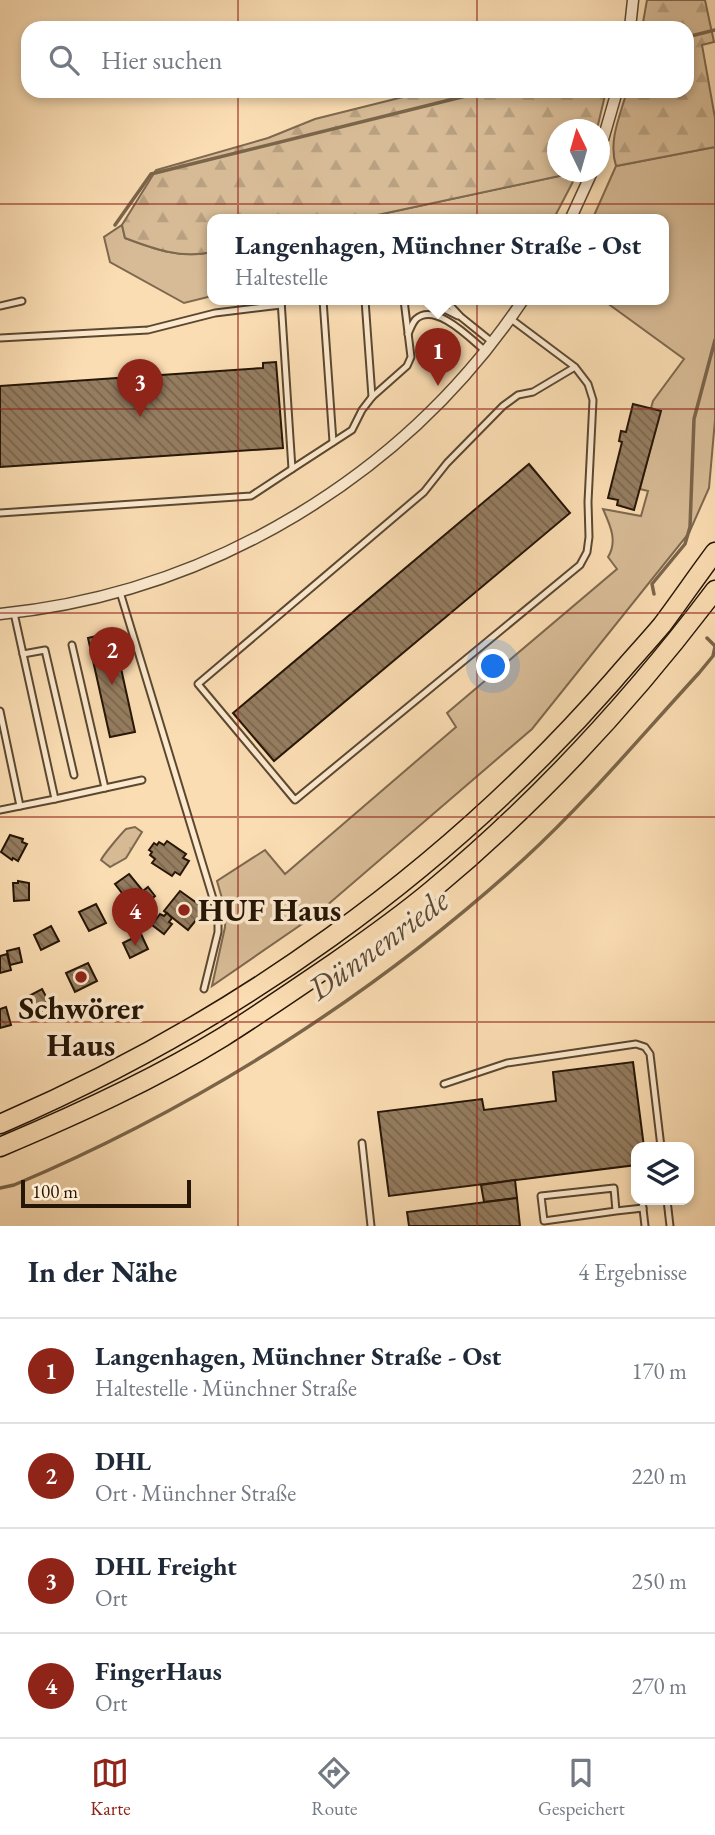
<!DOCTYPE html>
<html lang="de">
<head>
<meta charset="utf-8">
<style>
	body { margin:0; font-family:"EB Garamond",serif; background:#f2f2f3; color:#1f2937 }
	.controls { position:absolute; right:21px; bottom:21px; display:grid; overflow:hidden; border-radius:14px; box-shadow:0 4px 10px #0003 }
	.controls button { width:63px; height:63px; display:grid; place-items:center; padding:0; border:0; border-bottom:2px solid #e0e1e3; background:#fff; color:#1f2937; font:35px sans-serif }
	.compass { position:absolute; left:547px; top:119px; width:63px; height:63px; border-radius:50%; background:#fff; box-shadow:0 4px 10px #0003; rotate:355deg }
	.scale { position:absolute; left:21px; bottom:18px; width:170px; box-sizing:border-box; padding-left:7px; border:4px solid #261606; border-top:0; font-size:19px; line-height:24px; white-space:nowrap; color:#261606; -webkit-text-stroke:5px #fce9ce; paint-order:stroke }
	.you { position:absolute; left:494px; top:667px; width:24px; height:24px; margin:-18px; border:5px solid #fff; border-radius:50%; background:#1a73e8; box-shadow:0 0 0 10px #1a73e833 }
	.badge { display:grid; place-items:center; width:46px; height:46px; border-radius:50%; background:#8f2418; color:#fff; font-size:23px; font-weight:700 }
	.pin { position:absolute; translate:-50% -58px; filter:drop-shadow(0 2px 4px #0008) }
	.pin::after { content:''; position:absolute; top:37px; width:24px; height:21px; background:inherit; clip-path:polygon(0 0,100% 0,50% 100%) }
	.popup { position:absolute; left:207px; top:214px; width:462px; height:91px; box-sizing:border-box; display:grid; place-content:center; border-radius:14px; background:#fff; filter:drop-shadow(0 2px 5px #0005); font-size:23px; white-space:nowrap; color:#747a83 }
	.popup b { font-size:26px; color:#1f2937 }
	.popup::after { content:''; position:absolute; left:50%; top:100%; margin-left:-14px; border:14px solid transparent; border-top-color:#fff }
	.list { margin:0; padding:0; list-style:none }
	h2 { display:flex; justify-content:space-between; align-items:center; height:91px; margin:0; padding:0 28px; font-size:30px }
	h2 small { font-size:23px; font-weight:400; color:#747a83 }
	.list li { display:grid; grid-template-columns:46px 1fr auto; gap:21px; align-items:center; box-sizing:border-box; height:105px; padding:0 28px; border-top:2px solid #e0e1e3 }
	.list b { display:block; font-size:26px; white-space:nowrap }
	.list p { margin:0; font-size:23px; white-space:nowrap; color:#747a83 }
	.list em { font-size:23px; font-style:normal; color:#747a83 }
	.icon { flex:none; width:38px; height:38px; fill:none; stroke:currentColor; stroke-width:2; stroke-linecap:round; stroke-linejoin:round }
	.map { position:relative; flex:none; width:715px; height:1226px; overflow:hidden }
	.search { position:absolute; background:#fff; box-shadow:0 4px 10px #0003; left:21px; right:21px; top:21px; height:77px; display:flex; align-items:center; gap:18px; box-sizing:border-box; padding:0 24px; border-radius:21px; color:#747a83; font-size:26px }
	.sheet { height:511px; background:#fff }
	nav { display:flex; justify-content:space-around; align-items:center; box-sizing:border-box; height:98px; border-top:2px solid #e0e1e3; background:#fff; font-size:19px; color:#747a83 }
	nav a { display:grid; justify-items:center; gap:4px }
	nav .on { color:#8f2418 }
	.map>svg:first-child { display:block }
	.green { fill:#d7bb96; stroke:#7e684e; stroke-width:2 }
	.forest { fill:url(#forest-firs); stroke:#7e684e; stroke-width:2 }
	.park { fill:url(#park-tufts); stroke:#7e684e; stroke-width:2 }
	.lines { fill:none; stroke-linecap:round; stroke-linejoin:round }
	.stream { stroke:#7b654a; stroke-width:3.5 }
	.building { fill:url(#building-back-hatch); stroke:#261606; stroke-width:2 }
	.service-casing { stroke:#5b4831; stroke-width:9 }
	.minor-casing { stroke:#5b4831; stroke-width:13 }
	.motorway-casing { stroke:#261606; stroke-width:21 }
	.service { stroke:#fce9ce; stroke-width:5 }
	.minor { stroke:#fce9ce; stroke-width:10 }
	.motorway { stroke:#fbddb3; stroke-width:18 }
	.grid { fill:none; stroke:#8f2418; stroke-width:2; stroke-opacity:0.55 }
	.poi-dot { fill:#8f2418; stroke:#fce9ce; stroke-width:2.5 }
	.labels { text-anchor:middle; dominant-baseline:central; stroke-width:7; stroke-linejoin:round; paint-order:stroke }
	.poi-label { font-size:32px; font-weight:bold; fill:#261606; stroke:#fce9ce; text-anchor:start }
	.water-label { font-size:33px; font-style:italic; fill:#5e4a34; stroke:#fce9ce }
</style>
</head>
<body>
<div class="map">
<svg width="715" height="1226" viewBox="0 0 715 1226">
	<defs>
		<pattern id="forest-firs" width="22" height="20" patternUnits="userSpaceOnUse" patternTransform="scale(1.75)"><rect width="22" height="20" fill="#d7bb96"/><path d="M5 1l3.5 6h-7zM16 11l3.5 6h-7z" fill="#b8a080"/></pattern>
		<pattern id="park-tufts" width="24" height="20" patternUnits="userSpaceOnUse" patternTransform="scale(1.75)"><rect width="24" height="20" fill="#d7bb96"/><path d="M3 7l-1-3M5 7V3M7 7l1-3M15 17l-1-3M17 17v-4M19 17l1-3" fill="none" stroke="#b8a080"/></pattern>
		<pattern id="building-back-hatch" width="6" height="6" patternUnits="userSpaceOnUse" patternTransform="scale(1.75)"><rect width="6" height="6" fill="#957d60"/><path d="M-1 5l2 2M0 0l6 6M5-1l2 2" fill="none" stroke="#79654d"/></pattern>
	</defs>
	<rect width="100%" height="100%" fill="#fbddb3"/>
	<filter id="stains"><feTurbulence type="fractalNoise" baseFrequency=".00286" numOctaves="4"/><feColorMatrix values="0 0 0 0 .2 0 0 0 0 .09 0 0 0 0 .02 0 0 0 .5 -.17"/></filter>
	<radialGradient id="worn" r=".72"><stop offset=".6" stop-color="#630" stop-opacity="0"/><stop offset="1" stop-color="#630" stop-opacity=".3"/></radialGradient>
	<g class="green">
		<path d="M715,147v273l-6,68 -20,45 -157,196 -214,184 -106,73 13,-59 1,-15 -9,-31 48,-31 20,24 171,-147 -9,-14 170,-144 -9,-12c10,-16 2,-32 -5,-48l38,7 7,-25 -8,-2 20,-78 -9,-3 2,-7 31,-42 -81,-59h61v-80h-72l24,-54z"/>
		<path d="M578,172l-25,48h-199z"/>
		<path d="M122,225l3,13c29,11 56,21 87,14v44l-28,7 -74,-41 -6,-25z"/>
	</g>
	<g class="forest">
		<path d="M647,0h58l9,42 -12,3 13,73v29l-99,19c-8,-25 4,-50 11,-75h60v-63h-45z"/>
		<path d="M427,91h179l-9,38 -39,1v42h20l-224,48h-142v32c-31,7 -58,-3 -87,-14l-3,-13 34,-55 112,-32 47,-19z"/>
	</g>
	<path class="park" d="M135,827l7,5 -16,26 -16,9 -9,-7c3,-6 19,-25 25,-31z"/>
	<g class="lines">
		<g class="stream">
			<path d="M687,37l28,-7"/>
			<path d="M115,225l36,-51 335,-83"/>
			<path d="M654,594l-2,-10 33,-40 5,-17 4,-108 21,-79"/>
			<path d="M707,638l8,8"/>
			<path d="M0,1188l14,-3c185,-78 362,-191 511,-327 62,-57 117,-123 174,-185l14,-17 2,-9"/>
		</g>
	</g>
	<g class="building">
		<path d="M276,362l7,86 -283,19v-81l263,-18v-5z"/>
		<path d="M633,404l28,7 -27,99 -17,-5 1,-5 -10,-2 14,-56 -3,-1 2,-10 5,1z"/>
		<path d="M529,464l41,49 -296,248 -41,-48z"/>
		<path d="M113,632l22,100 -25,5 -22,-99z"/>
		<path d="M10,835l13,4 -1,3 5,2 -9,17 -5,-3 -1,2 -11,-8z"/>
		<path d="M167,841l19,13 -3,4 6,3 -9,14 -5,-3 -3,4 -20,-13 3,-4 -5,-4 2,-3 -3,-2 5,-7 3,2 2,-3 5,3z"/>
		<path d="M129,874l14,17 -14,11 -14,-18z"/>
		<path d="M18,881l11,2v17l-15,1 -1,-18h5z"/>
		<path d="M148,887l7,9 -9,8 -8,-9z"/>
		<path d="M180,891l25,18 -17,21 -24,-19z"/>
		<path d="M96,904l10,19 -17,8 -10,-19z"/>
		<path d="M167,913l5,5 -3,4 3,2 -8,10 -12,-9 8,-11 4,2z"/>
		<path d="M51,926l8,15 -18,9 -7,-15z"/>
		<path d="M141,934l7,15 -18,9 -7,-15z"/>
		<path d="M19,948l3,14 -12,3 -3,-14z"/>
		<path d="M7,954l4,16 -11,3v-17z"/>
		<path d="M88,963l9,18 -22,11 -9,-19z"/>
		<path d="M42,989l9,17 -15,8 -9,-17z"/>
		<path d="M6,1007l5,18 -11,3v-19z"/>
		<path d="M633,1062l11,85h-8v18l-247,31 -11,-84 104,-13 2,11 72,-9 -3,-29z"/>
		<path d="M515,1180l2,18 -33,4 -3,-17z"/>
		<path d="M517,1198l3,28h-111l-2,-14z"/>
	</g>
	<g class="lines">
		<g class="service-casing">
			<g id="service">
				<path d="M281,300l11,169 60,-39 10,-20 10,-13 35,-31 4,-9 -7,-57"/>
				<path d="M323,300l10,142"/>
				<path d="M365,300l7,97"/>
				<path d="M434,300l10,9 14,7"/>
				<path d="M445,300l16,17 31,25"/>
				<path d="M0,306l22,-5"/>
				<path d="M511,319l64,48 -42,25 -15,3 -15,11 -56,57 -23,29 -226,192 97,116 285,-235 7,-13 2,-15 -1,-35 5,-102 -5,-16 -13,-17"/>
				<path d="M408,334c2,-4 4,-11 8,-15 19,-17 54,19 68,31"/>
				<path d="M0,338l148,-8 67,-17 66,-8"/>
				<path d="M0,513l251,-17 41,-27"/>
				<path d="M120,592l98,323v17l-14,57"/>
				<path d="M23,654l22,-4 29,125"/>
				<path d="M0,711l20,95"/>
				<path d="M105,788l37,-8"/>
				<path d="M55,799l50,-11 -33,-143"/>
				<path d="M0,810l55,-11 -41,-186"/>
				<path d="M444,1084l63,-21 129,-19 9,3 5,7 11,93"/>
				<path d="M362,1143l9,83"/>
				<path d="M642,1200l3,26"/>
				<path d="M667,1200l3,26"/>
				<path d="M616,1211l-72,10 -3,-25 73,-8 2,23 27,-3"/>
			</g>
		</g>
		<g class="minor-casing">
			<g id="minor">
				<path d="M630,28l3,-28"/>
				<path d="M600,150l17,-59"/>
				<path d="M570,220l22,-48"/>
				<path d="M0,614c211,-21 405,-138 523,-314"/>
			</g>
		</g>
		<g class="motorway-casing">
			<g id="motorway">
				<path d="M0,1124c234,-101 445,-251 613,-443 16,-19 33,-37 49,-56 18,-24 35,-49 53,-73"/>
				<path d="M0,1147c76,-32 153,-67 223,-110 38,-24 74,-49 111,-74 33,-23 67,-47 98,-73 106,-88 200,-190 283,-300"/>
			</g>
		</g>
		<use href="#service" class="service"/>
		<use href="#minor" class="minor"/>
		<use href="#motorway" class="motorway"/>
	</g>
	<path class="grid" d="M238,0v28M477,0v28M238,91v1135M477,91v1135M0,204h715M0,409h715M0,613h715M0,817h715M0,1022h715"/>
	<g class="poi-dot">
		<circle cx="184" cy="910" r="7"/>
		<circle cx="81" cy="977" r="7"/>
	</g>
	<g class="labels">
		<g class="poi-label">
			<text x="198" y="910">HUF Haus</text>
			<text x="81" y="1008" text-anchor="middle">Schwörer<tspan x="81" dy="37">Haus</tspan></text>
		</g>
		<g class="water-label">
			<text transform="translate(378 944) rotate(-36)">Dünnenriede</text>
		</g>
	</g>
	<rect width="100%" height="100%" filter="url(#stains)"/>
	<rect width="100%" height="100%" fill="url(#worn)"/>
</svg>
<div class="controls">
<button><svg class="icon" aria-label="layers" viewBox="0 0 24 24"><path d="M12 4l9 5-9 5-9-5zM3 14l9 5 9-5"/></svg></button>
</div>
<svg class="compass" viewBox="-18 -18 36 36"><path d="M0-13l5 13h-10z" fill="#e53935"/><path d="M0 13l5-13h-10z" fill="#747a83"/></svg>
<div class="scale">100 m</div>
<div class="you"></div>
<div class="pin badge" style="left:438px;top:386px">1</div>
<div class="popup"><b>Langenhagen, Münchner Straße - Ost</b>Haltestelle</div>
<div class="pin badge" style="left:112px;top:685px">2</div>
<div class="pin badge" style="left:140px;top:417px">3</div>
<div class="pin badge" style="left:135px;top:946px">4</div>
<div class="search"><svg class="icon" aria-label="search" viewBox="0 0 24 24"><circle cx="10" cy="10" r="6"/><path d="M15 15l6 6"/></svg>Hier suchen</div>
</div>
<section class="sheet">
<h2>In der Nähe<small>4 Ergebnisse</small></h2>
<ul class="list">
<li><span class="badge">1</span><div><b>Langenhagen, Münchner Straße - Ost</b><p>Haltestelle · Münchner Straße</p></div><em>170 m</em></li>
<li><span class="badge">2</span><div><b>DHL</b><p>Ort · Münchner Straße</p></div><em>220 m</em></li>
<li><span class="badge">3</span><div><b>DHL Freight</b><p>Ort</p></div><em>250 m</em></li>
<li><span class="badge">4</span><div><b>FingerHaus</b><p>Ort</p></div><em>270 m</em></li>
</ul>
</section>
<nav>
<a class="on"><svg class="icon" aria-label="map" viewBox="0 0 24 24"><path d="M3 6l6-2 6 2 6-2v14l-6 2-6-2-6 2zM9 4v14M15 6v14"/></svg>Karte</a>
<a><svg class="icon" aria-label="directions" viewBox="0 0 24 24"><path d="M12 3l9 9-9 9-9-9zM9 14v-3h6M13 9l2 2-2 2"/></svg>Route</a>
<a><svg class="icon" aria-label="saved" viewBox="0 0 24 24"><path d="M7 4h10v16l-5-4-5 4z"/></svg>Gespeichert</a>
</nav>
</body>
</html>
